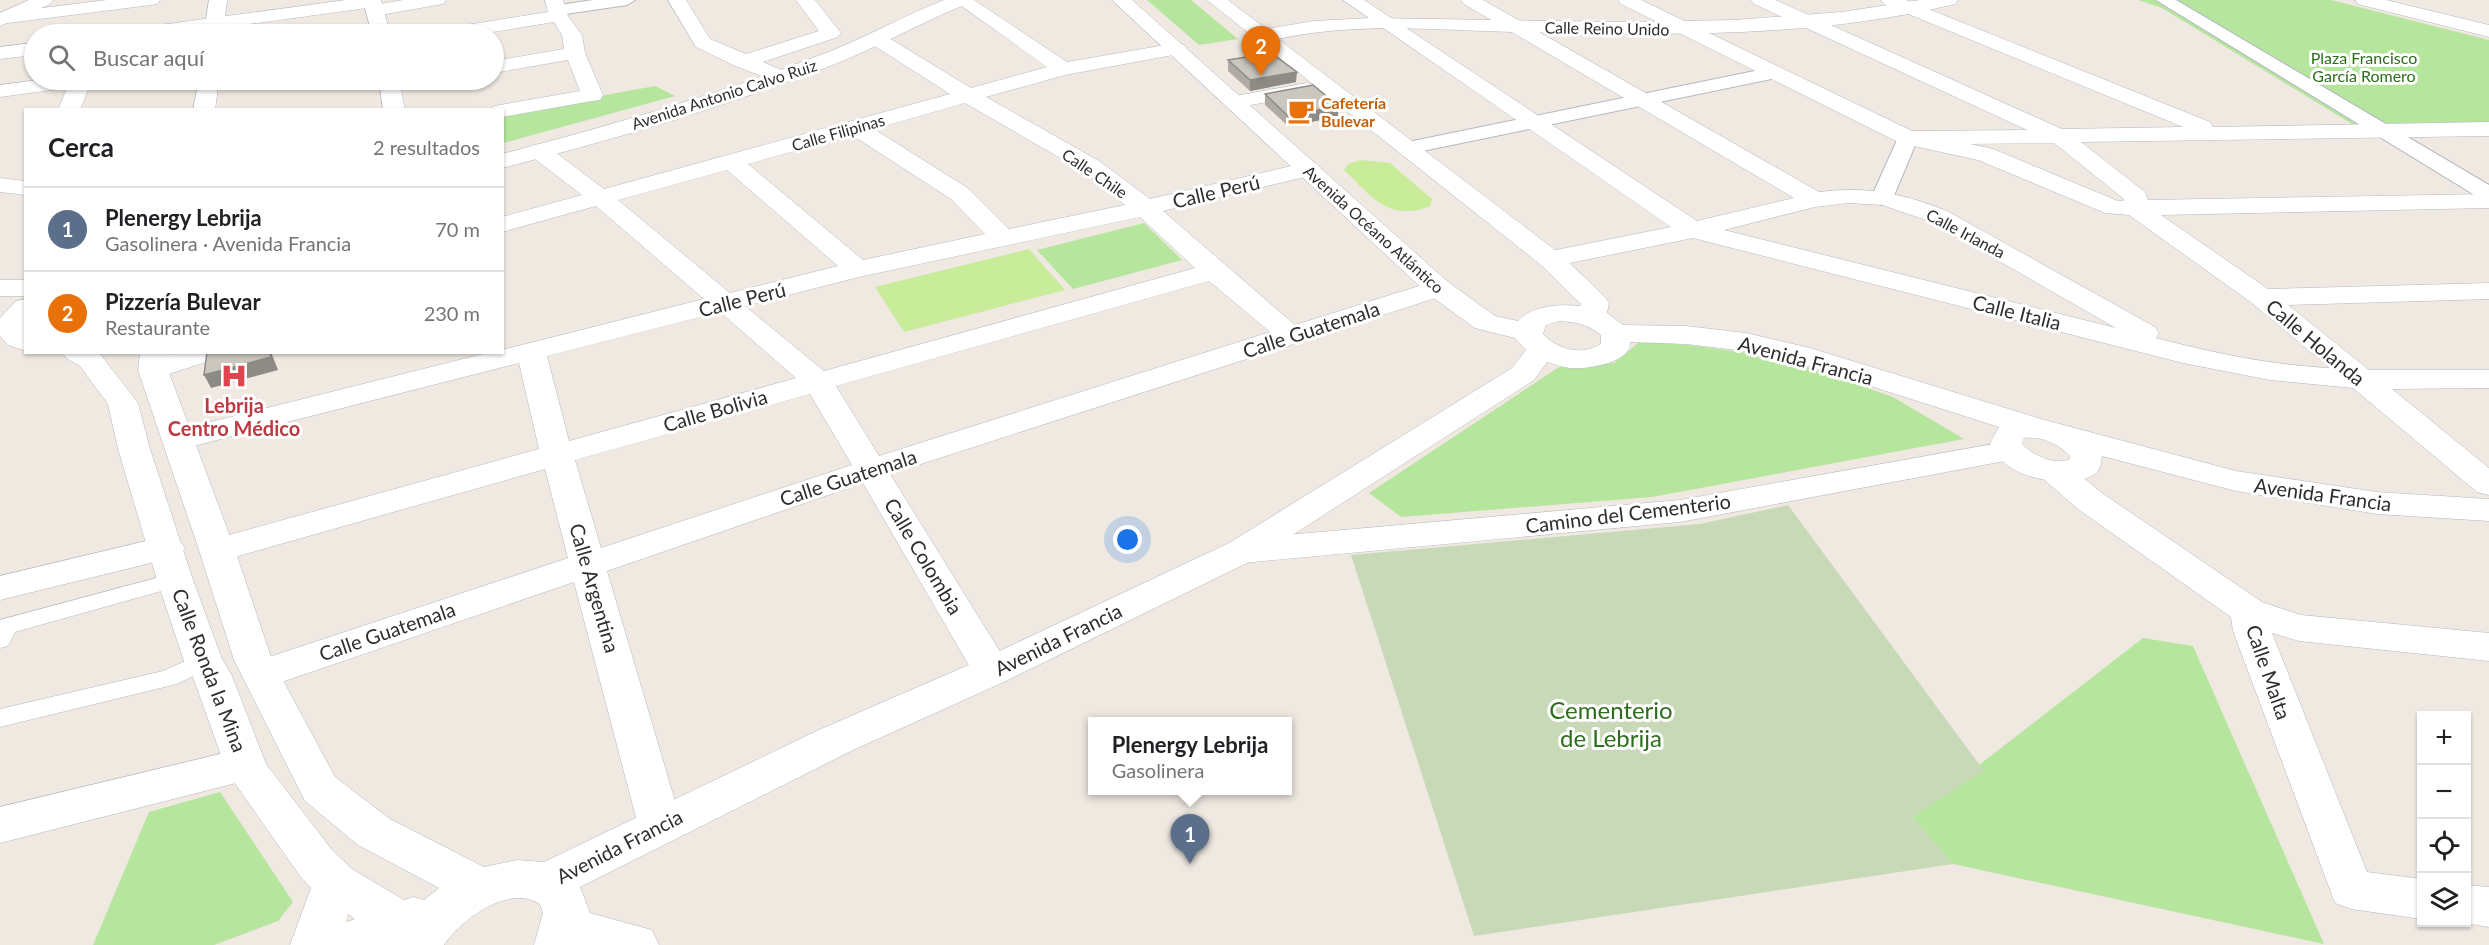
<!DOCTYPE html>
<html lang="es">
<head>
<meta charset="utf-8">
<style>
	body { margin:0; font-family:Lato,sans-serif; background:#f2f2f2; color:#202124 }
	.controls { position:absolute; right:18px; bottom:18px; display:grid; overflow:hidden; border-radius:0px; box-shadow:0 2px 4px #0004 }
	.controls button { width:54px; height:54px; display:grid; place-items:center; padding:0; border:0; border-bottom:2px solid #e0e0e0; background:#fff; color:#202124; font:30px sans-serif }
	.you { position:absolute; left:1128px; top:540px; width:21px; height:21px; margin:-15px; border:4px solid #fff; border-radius:50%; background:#1a73e8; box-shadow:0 0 0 9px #1a73e833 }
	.badge { display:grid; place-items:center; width:39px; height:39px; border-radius:50%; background:#7c3aed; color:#fff; font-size:20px; font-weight:700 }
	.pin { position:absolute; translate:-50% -50px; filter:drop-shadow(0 2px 3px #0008) }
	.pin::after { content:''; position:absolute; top:32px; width:21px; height:18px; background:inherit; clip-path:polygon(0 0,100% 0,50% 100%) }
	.popup { position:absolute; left:1088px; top:717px; width:204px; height:78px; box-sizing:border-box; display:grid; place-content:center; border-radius:0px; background:#fff; filter:drop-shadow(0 2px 4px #0005); font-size:20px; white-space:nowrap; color:#757577 }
	.popup b { font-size:22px; color:#202124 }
	.popup::after { content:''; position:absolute; left:50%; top:100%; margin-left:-12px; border:12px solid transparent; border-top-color:#fff }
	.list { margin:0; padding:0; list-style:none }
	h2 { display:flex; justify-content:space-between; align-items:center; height:78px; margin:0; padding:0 24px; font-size:26px }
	h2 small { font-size:20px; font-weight:400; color:#757577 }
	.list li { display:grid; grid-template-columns:39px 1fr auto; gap:18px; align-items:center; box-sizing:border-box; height:84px; padding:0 24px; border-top:2px solid #e0e0e0 }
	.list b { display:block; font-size:22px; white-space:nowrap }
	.list p { margin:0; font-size:20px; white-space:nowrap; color:#757577 }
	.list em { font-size:20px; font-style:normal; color:#757577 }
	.icon { flex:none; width:33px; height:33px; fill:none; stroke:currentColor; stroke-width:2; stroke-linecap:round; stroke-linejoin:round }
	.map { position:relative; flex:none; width:2489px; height:945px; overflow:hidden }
	.search { position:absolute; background:#fff; box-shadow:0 2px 4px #0004; left:24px; top:24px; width:480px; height:66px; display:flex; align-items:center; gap:15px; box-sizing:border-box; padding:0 21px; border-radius:33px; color:#757577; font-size:22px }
	.panel { position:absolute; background:#fff; box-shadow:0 2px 4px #0004; left:24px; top:108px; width:480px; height:246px; border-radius:0px }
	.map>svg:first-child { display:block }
	.green { fill:#b6e59e }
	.cemetery { fill:#c8d9b8 }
	.pitch { fill:#c9ec9a }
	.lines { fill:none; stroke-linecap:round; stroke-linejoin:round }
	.service-casing { stroke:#b4b7c1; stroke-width:1 }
	.pedestrian-casing { stroke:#b4b7c1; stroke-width:2 }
	.minor-casing { stroke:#b4b7c1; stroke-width:1 }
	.tertiary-casing { stroke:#b4b7c1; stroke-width:1 }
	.service { fill:#fff; fill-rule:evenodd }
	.pedestrian { fill:#fff; fill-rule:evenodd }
	.minor { fill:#fff; fill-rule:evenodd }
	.tertiary { fill:#fff; fill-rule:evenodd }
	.wall { fill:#afaba4 }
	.shaded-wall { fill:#8e8b86 }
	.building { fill:#cbc7bf; stroke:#8e8b86; stroke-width:1.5 }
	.labels { text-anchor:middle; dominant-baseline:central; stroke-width:6; stroke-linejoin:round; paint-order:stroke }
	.far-street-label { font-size:16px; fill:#2e2e2e; stroke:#fff }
	.far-park-label { font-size:16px; fill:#2c6e1b; stroke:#fff }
	.far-food-label { font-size:16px; font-weight:bold; fill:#c56008; stroke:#fff; text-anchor:start }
	.street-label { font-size:20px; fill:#2e2e2e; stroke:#fff }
	.health-label { font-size:20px; font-weight:bold; fill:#be3a42; stroke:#fff }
	.near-park-label { font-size:24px; fill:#2c6e1b; stroke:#fff }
</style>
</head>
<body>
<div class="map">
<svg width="2489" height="945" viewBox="0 0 2489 945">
	<rect width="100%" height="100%" fill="#efe9e1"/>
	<g class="green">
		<path d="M1147,0h44l47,39 -39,6z"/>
		<path d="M2138,0h193l158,40v82l-137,2 -190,-116z"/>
		<path d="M655,86l20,10 -172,47v-29z"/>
		<path d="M1144,223l38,37 -109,29 -36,-39z"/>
		<path d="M1643,339l135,18 115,40 71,42 -312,58 -251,20 -32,-24 190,-126 55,-4z"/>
		<path d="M2143,638l50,8 131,298 -371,-80 -41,-47z"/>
		<path d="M220,792l73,110 -15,19 -64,24h-121l56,-133z"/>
	</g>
	<path class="cemetery" d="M1788,505l196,266 -72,46 41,47 -479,72 -123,-381 349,-31z"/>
	<g class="pitch">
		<path d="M1360,160l30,3 42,36 -2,7c-41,17 -59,-10 -86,-36l4,-6z"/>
		<path d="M1029,249l36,41 -161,42 -29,-45z"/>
	</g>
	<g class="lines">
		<g class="service-casing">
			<g id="service">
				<path d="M175,573l8,2 3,5 -3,5 -168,47 -7,14 -8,2v-28z"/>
				<path d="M203,653l8,2 3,6 -3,6 -34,17 -177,43v-18l163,-38z"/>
			</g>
		</g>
		<g class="pedestrian-casing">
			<g id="pedestrian">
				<path d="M593,0h42l-8,5 -68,10 -6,-1 -2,-4 2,-4z"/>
				<path d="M2156,0h20l313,185v16l-8,-2z"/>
				<path d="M1774,67l7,2 2,4 -2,4 -373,77 -7,-2 -3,-4 3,-4 7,-2z"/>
				<path d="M1908,132l7,2 3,4 -25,60 -3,5 -8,2 -8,-2 -3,-5 27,-60 3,-4z"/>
			</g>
		</g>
		<g class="minor-casing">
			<g id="minor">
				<path d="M107,0h53l-3,4 -6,1 -151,19v-10l2,-1z"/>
				<path d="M346,0h34v4l23,-4h43l-3,4 -6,1 -62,11 -7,-2 -1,-6 -191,26h-48l3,-4 7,-2z"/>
				<path d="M545,0h18l5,16 14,19 3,18 18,42 -3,5 -8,1 -90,16v-7h-10l2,-4 86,-15 -12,-31 -74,13v-12l70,-12 -2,-14 -8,-13 -74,12h-43l3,-4 7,-2 101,-16z"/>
				<path d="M668,0h18l24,39 36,15 73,-23 -23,-31h19l26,33 -3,4 -75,25 25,11 3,4 -3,4 -7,2 -46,-17 -39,-19z"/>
				<path d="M953,0h21l93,62 110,-19 7,2 3,4 -3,4 -119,22 -79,22 113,64 51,38 159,-37 8,2 4,5 -4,5 -154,37 132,114 143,-45 10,2 4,6 -4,6 -558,180 122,197 -6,10 -14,4 -14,-4 -115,-198 -256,88 75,254 -6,13 -16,5 -16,-5 -6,-13 -64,-243 -298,102 -14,4 -14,-4 -6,-10 6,-10 320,-106 -23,-89 -328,93 -13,-4 -5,-8 5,-8 335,-93 -20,-86 -341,87 -11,-3 -5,-7 5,-7 324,-81h11v-2l202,-51 -108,-93 -94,26v-15l80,-22 -51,-39 -4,-5 4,-5 8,-2 8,2 57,43 346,-95 -80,-51 -3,-4 3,-4h14l87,53 76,-21zM965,103l118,68 42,34 -116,24 -40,-40 -95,-60zM852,135l99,64 34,35 -122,26 -115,-96zM727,170l111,96 -108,27 -112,-93zM1140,217l55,51 -371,103 -79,-65 114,-29zM1209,281l61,51 -391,124 -43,-70zM720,312l76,66 -227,63 -22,-85zM810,394l42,71 -251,83 -26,-88z"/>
				<path d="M1343,0h21l333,221 97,-23 -330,-194 -3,-4h22l336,192c48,-6 83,1 128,19l208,116 4,6 -3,5c57,15 115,27 174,30l-78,-65 -123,-88 -24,-2 -127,-53 -78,-17 -279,-139 -3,-4h23l271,131 115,-1 -273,-126 -3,-4h24l287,129 121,-2 -299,-123 -3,-4h25l304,122 3,5 276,-5v14l-408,6 64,50 3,8 341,-6v14l-328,7 107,74 221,-6v16l-201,6 81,65h120v18l-97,1 97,79v27l-12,-3 -124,-104 -83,-8 -87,-17 -490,-125 -143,29 -9,-2 -4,-6 4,-6 130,-26zM2054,143l70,56 -1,2h-5l-125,-52 -23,-5zM1848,203l34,2 47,16 187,107 -392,-98 91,-23z"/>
				<path d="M34,43v12l-34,4v-12z"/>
				<path d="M39,80h53l-12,30h-22l9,-22 -67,9v-12z"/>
				<path d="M387,80h45l-3,4 -39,7 -7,-2 -3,-4z"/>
				<path d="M1307,83l7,2 4,4 -4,4 -79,15 -8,-1 -3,-5 3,-5 8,-1z"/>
				<path d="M0,178l26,3v14l-26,-3z"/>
				<path d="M178,352h45l-4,6 -66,21 -11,-3 -4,-6 4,-6z"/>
				<path d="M2010,441l11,3 5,7 -5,7 -341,64 -438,41 -13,-4 -5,-8 5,-8 13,-4 438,-39z"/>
				<path d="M2054,461l12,3 36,29 160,109 39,13 188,18v28l-190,-20 -27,-8 95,239 55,7v40l-71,-10 -16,-6 -102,-272 -2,-14 -153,-108 -36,-31 -4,-7 4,-7z"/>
				<path d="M167,536l12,4 6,8 -6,8 -179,44v-24z"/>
				<path d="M245,748l15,5 6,12 -6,12 -260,66v-36z"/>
				<path d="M2466,885l23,2v40l-30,-5h7z"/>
			</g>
		</g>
		<g class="tertiary-casing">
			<g id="tertiary">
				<path d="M29,0h24l-3,4 -50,22v-13z"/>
				<path d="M209,0h18l-4,34h-19z"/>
				<path d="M363,0h18l9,34h-18z"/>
				<path d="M944,0h26l-3,4c-46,18 -90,44 -137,62 -106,41 -217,74 -328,102v-14c106,-28 211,-58 313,-97 45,-16 85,-40 129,-57z"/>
				<path d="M1112,0h20l316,282 47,34 23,5c14,-16 42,-17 62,-15l1,-2 -40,-39 -334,-265h21l38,29 48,-8 56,-3 255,4 109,-2 108,-8 78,-12h38l-3,4c-143,35 -295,31 -442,28 -78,-2 -158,-10 -235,7l281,214 46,44 4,6 -2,10 16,12 63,1 60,7 64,15 231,71 195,52 141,21 112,7v22l-112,-7 -141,-23 -134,-35c-1,6 -1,13 -6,17 -20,16 -66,7 -85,-5 -10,-6 -15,-15 -21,-25l9,-16 -207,-66 -46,-10 -60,-7 -56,-2c2,21 -45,28 -60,26 -8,-1 -16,-4 -23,-6l-13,18 -279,179 -249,122 -155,70 -271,136 10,26 62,17 7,15h-125l9,-32 -3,-9c-31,-20 -79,15 -96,41h-154l21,-57 -11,-12 -73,-104 -34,-95 -9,-16 -27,-81 -39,-131 -10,-45 -28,-38 -14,-8 -4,-6 38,2 38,49 12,46 43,131 29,79 10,17 34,88 66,86 20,19 52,31 9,-3 11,3 15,-12 -81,-43 -53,-44 -71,-141 -35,-110 -61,-180 2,-18h30l-2,18 67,180 37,110 63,117 55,42 94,48 33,-7 27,2 277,-133 157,-68 251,-118 283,-175 14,-18 -11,-12 -40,-10 -47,-34zM1559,321c16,1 29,3 42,14v9c-19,12 -43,6 -58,-10l3,-9zM2024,438c18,-2 33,5 46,18l-1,4c-18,4 -32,-3 -45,-14l-2,-3zM348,914l7,5 -9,3z"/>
				<path d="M2355,0h31l103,25v12l-131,-33z"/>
				<path d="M199,80h20l-4,30h-22z"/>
				<path d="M379,80h20l6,30h-22z"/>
				<rect x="0" y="280" width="26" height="16"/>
				<path d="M26,299v52l-18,-6 -8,-9v-18l16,-17z"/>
			</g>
		</g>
		<use href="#service" class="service"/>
		<use href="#pedestrian" class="pedestrian"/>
		<use href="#minor" class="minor"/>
		<use href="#tertiary" class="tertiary"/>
	</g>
	<g class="wall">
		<path d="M1228,60l68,22 -46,9 -22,-20z"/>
		<path d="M1265,94l73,23 -50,9 -23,-21z"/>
	</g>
	<g class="shaded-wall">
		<path d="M1297,72l-1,10 -46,9v-11z"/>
		<path d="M1338,106v11l-50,9v-10z"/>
		<path d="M270,352h1l7,18 -67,18 -7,-13z"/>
	</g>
	<g class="building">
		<path d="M1271,53l26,19 -47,8 -22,-20z"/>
		<path d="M1313,85l25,21 -50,10 -23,-22z"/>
		<path d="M207,352h63l1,5 -67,18z"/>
	</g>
	<defs>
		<g id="cafe-bare" transform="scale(2.07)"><path d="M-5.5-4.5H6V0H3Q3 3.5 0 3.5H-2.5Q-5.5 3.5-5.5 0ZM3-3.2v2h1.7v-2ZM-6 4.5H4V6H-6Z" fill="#e8710a" stroke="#fff" stroke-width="2.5" paint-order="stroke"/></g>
		<g id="hospital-bare" transform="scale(2.07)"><path d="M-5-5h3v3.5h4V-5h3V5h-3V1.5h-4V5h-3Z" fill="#e0444e" stroke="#fff" stroke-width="2.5" paint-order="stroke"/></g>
	</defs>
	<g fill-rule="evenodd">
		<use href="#cafe-bare" x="1301" y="111"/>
		<use href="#hospital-bare" x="234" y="376"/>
	</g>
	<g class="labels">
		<g class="far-street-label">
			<text transform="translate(1607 28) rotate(1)">Calle Reino Unido</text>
			<text transform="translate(724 94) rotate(-18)">Avenida Antonio Calvo Ruiz</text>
			<text transform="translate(838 132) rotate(-16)">Calle Filipinas</text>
			<text transform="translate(1095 173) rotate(34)">Calle Chile</text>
			<text transform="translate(1374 229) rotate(42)">Avenida Océano Atlántico</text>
			<text transform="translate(1966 233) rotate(28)">Calle Irlanda</text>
		</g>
		<g class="far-park-label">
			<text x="2364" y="57">Plaza Francisco<tspan x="2364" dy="18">García Romero</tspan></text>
		</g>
		<g class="far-food-label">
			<text x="1321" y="102">Cafetería<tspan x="1321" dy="18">Bulevar</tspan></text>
		</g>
		<g class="street-label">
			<text transform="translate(1216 191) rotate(-13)">Calle Perú</text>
			<text transform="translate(742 299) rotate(-14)">Calle Perú</text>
			<text transform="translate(2017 312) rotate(14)">Calle Italia</text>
			<text transform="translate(1311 329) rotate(-18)">Calle Guatemala</text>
			<text transform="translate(2316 342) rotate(40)">Calle Holanda</text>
			<text transform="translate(1806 360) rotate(15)">Avenida Francia</text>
			<text transform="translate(715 410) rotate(-16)">Calle Bolivia</text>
			<text transform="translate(848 477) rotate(-18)">Calle Guatemala</text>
			<text transform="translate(2323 494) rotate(8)">Avenida Francia</text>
			<text transform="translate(1628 513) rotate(-7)">Camino del Cementerio</text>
			<text transform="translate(924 556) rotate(59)">Calle Colombia</text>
			<text transform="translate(595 588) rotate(74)">Calle Argentina</text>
			<text transform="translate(387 631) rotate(-19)">Calle Guatemala</text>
			<text transform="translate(1058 639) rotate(-26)">Avenida Francia</text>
			<text transform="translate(210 670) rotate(69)">Calle Ronda la Mina</text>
			<text transform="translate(2269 672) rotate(71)">Calle Malta</text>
			<text transform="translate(619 846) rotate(-27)">Avenida Francia</text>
		</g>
		<g class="health-label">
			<text x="234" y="405">Lebrija<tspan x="234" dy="23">Centro Médico</tspan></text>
		</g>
		<g class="near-park-label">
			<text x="1611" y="709">Cementerio<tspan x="1611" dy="28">de Lebrija</tspan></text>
		</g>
	</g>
</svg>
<div class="controls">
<button>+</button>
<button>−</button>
<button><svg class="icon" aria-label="locate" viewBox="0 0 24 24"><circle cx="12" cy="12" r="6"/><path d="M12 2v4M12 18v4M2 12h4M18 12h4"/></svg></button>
<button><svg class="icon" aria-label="layers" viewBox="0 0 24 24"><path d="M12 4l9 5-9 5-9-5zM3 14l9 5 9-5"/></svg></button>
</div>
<div class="you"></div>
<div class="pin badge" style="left:1190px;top:864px;background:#5c6f8a">1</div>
<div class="popup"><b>Plenergy Lebrija</b>Gasolinera</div>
<div class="pin badge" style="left:1261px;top:76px;background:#e8710a">2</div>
<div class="search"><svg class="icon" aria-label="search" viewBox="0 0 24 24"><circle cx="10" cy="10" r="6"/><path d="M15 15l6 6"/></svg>Buscar aquí</div>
<section class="panel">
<h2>Cerca<small>2 resultados</small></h2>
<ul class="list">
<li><span class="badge" style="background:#5c6f8a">1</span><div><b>Plenergy Lebrija</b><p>Gasolinera · Avenida Francia</p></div><em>70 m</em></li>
<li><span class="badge" style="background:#e8710a">2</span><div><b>Pizzería Bulevar</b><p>Restaurante</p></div><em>230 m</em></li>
</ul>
</section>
</div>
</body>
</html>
